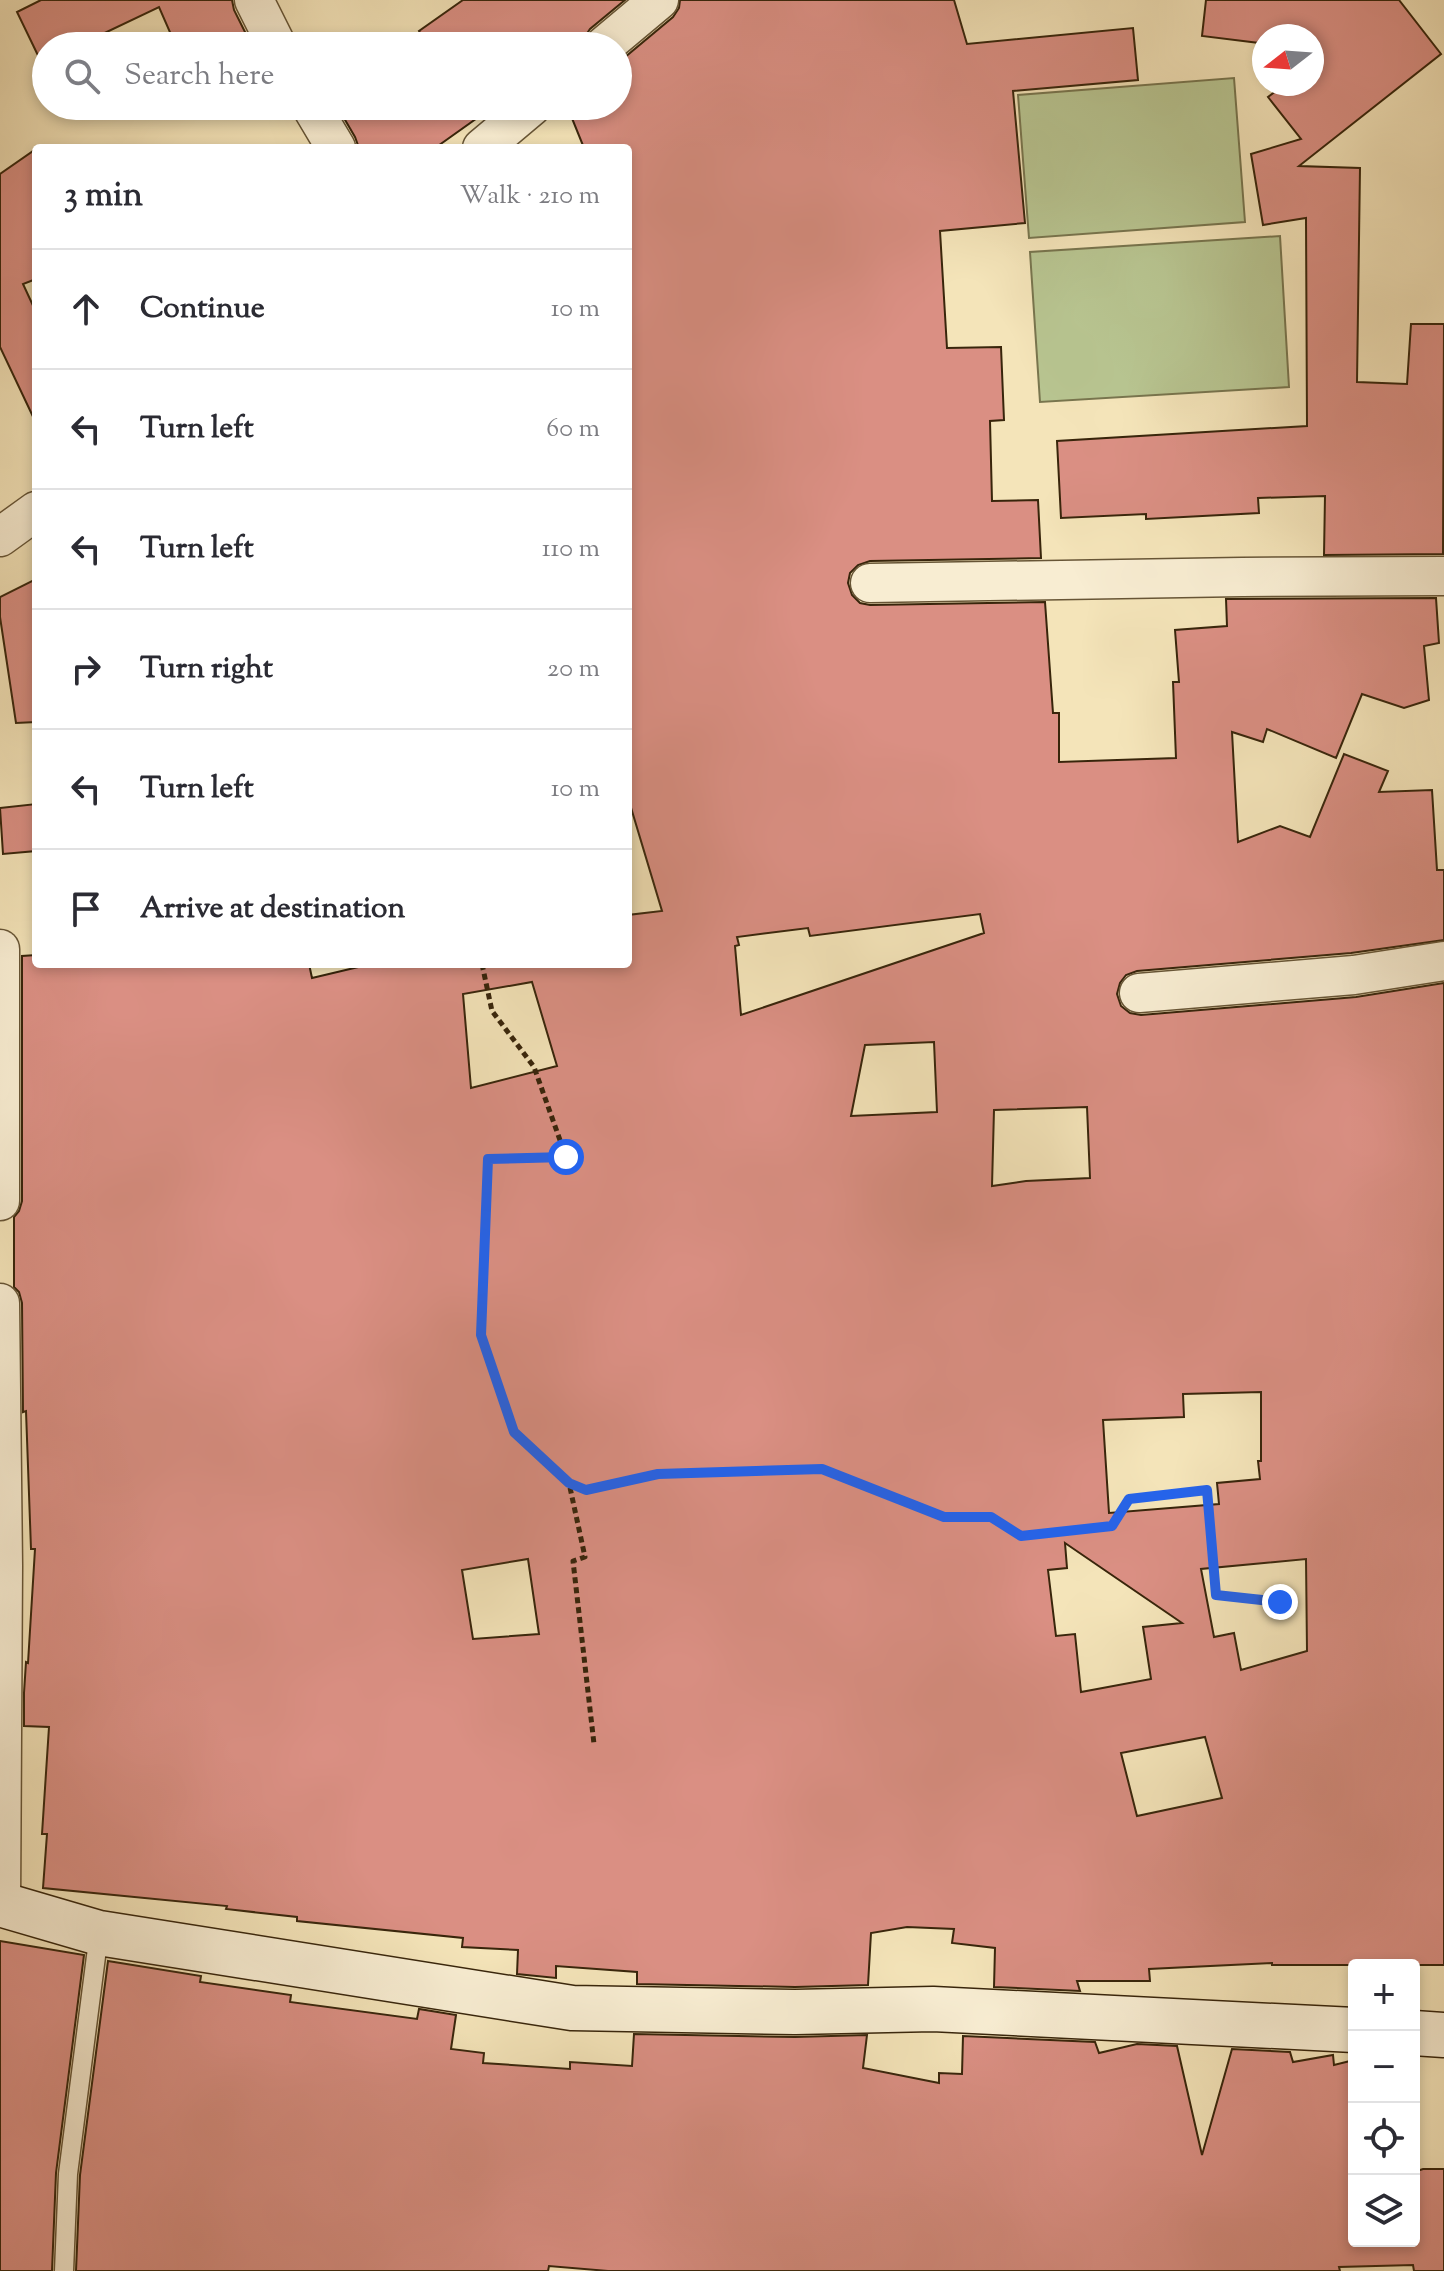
<!DOCTYPE html>
<html lang="en">
<head>
<meta charset="utf-8">
<style>
	body { margin:0; font-family:"Sorts Mill Goudy",serif; background:#f2f2f3; color:#2b2b33 }
	.controls { position:absolute; right:24px; bottom:24px; display:grid; overflow:hidden; border-radius:8px; box-shadow:0 4px 12px #0003 }
	.controls button { width:72px; height:72px; display:grid; place-items:center; padding:0; border:0; border-bottom:2px solid #e1e1e2; background:#fff; color:#2b2b33; font:40px sans-serif }
	.compass { position:absolute; left:1252px; top:24px; width:72px; height:72px; border-radius:50%; background:#fff; box-shadow:0 4px 12px #0003; rotate:253deg }
	.stop { position:absolute; width:24px; height:24px; margin:-18px; border:6px solid #2563eb; border-radius:50%; background:#fff }
	.stop.end { background:#2563eb; border-color:#fff; box-shadow:0 2px 8px #0008 }
	.list { margin:0; padding:0; list-style:none }
	h2 { display:flex; justify-content:space-between; align-items:center; height:104px; margin:0; padding:0 32px; font-size:34px }
	h2 small { font-size:26px; font-weight:400; color:#7c7c81 }
	.list li { display:grid; grid-template-columns:52px 1fr auto; gap:24px; align-items:center; box-sizing:border-box; height:120px; padding:0 32px; border-top:2px solid #e1e1e2 }
	.list b { display:block; font-size:30px; white-space:nowrap }
	.list em { font-size:26px; font-style:normal; color:#7c7c81 }
	.icon { flex:none; width:44px; height:44px; fill:none; stroke:currentColor; stroke-width:2; stroke-linecap:round; stroke-linejoin:round }
	.map { position:relative; flex:none; width:1444px; height:2271px; overflow:hidden }
	.search { position:absolute; background:#fff; box-shadow:0 4px 12px #0003; left:32px; top:32px; width:600px; height:88px; display:flex; align-items:center; gap:20px; box-sizing:border-box; padding:0 28px; border-radius:44px; color:#7c7c81; font-size:30px }
	.panel { position:absolute; background:#fff; box-shadow:0 4px 12px #0003; left:32px; top:144px; width:600px; height:824px; border-radius:8px }
	.map>svg:first-child { display:block }
	.green { fill:#b8c591; stroke:#78754e; stroke-width:2 }
	.building { fill:#da8f83; stroke:#38250b; stroke-width:2; fill-rule:evenodd }
	.lines { fill:none; stroke-linecap:round; stroke-linejoin:round }
	.lane-casing { stroke:#675536; stroke-width:21 }
	.street-casing { stroke:#675536; stroke-width:41 }
	.secondary-casing { stroke:#38250b; stroke-width:47 }
	.path { stroke:#38250b; stroke-width:5; stroke-dasharray:6 4; stroke-linecap:butt }
	.lane { stroke:#f8edd2; stroke-width:18 }
	.street { stroke:#f8edd2; stroke-width:38 }
	.secondary { stroke:#f8edd2; stroke-width:44 }
	.route { stroke:#2563eb; stroke-width:10 }
</style>
</head>
<body>
<div class="map">
<svg width="1444" height="2271" viewBox="0 0 1444 2271">
	<rect width="100%" height="100%" fill="#f4e4b9"/>
	<filter id="stains"><feTurbulence type="fractalNoise" baseFrequency=".0025" numOctaves="4"/><feColorMatrix values="0 0 0 0 .2 0 0 0 0 .09 0 0 0 0 .02 0 0 0 .5 -.17"/></filter>
	<radialGradient id="worn" r=".72"><stop offset=".6" stop-color="#630" stop-opacity="0"/><stop offset="1" stop-color="#630" stop-opacity=".3"/></radialGradient>
	<g class="green">
		<path d="M1234,78l11,144 -216,16 -11,-143z"/>
		<path d="M1280,236l9,151 -249,15 -10,-150z"/>
	</g>
	<g class="building">
		<path d="M41,0h191l2,10 18,36h-76l-17,-39 -65,31 4,8h-52v26l-29,-60z"/>
		<path d="M463,0h162l-35,29 -6,9 -1,8h-181l19,-12 -2,-3z"/>
		<path d="M680,0h274l13,44 166,-16 5,52 -125,11 12,132 -85,8 7,117 54,-1 3,73 -14,1 2,80 46,-1 3,58 -171,3 -12,4 -8,8 -2,10 4,12 8,8 10,2 175,-3 8,111h6v49l117,-4 -3,-76h6l-4,-52 52,-4 -1,-27 210,-1 3,45 -15,3 5,54 -25,8 -42,-14 -26,64 -69,-29 -4,13 -31,-10 6,110 42,-16 30,11 34,-83 44,17 -9,21 53,-2 5,80h7v70l-93,13 -214,18 -11,4 -6,8 -3,11 4,12 9,7 11,2 215,-18 88,-14v982h-172v-2l-123,6 1,12h-73l3,10 -86,-4 1,-39 -43,-5 2,-14 -47,-2 -36,6 -3,52 -73,2 -158,-3v-12l-81,-6v12l-39,-4 1,-24 -56,-3 1,-9 -166,-17v-4l-71,-8 1,-3 -184,-18 4,-54h-5l7,-107 -25,-1v-33l2,-31 2,1 7,-114h-4l-5,-138 -3,1 -1,-109 -3,-11 -5,-5v-70l5,-6 3,-10v-245l14,-1v9h273l3,14 59,-14h257v-49l34,-4 -33,-110 -1,-653h-44l-17,-42h51v-43l55,-46 6,-9zM980,914l4,19 -243,82 -6,-69 4,-1 -2,-8 71,-9 2,8zM532,982l25,84 -86,22 -8,-94zM934,1042l3,70 -86,4 14,-71zM1087,1107l3,71 -64,3 -34,5 2,-76zM1261,1392v69h-3l2,18 -43,4 2,21 -110,9 -6,-93 81,-3 -1,-23zM1065,1543l117,80 -39,4 8,52 -70,13 -6,-58 -19,2 -8,-66 19,-2zM528,1559l11,75 -66,5 -11,-69zM1306,1559l1,92 -66,19 -7,-37 -20,4 -13,-68zM1205,1737l17,61 -85,18 -16,-63z"/>
		<path d="M1206,0h193l42,54 -142,112 61,2 -3,214 50,2 4,-60h33l-1,230 -119,1 1,-59 -67,2 1,15 -113,6v-5l-85,4 -4,-77 250,-15 -1,-208 -43,7 -12,-71 50,-15 -33,-42 17,-13h27v-48h-48v13l-5,-6 -57,-7z"/>
		<path d="M337,106h157l-59,42h-76l-4,-11z"/>
		<path d="M36,149v130l-13,5 13,28v111l-36,-76v-173z"/>
		<path d="M36,579v143l-20,1 -16,-106v-20z"/>
		<path d="M36,804v47l-33,3 -3,-46z"/>
		<path d="M0,1941l84,14 -28,218 -4,98h-52z"/>
		<path d="M108,1961l93,15 -1,6 91,13 -1,7 127,17 2,-10 37,6 -5,34 33,4 -1,10 87,6v-7l62,4 2,-32 161,3 72,-2 -4,33 76,15v-10l23,1 1,-38 132,6 4,11 38,-9 40,2 25,109 30,-106 58,3 3,10 40,-7 1,10 20,-5v181h60v-69l9,-3h21v102h-30l-1,-6 -74,2 1,4h-732l-59,-5 -1,5h-472l4,-96z"/>
	</g>
	<g class="lines">
		<g class="lane-casing">
			<path id="lane" d="M64,2271l4,-97 31,-241"/>
		</g>
		<g class="street-casing">
			<g id="street">
				<path d="M254,0l23,46"/>
				<path d="M604,46l55,-46"/>
				<path d="M311,106l25,42"/>
				<path d="M482,148l50,-42"/>
				<path d="M0,537l36,-26"/>
				<path d="M870,583l372,-6 202,-1"/>
				<path d="M0,949v252"/>
				<path d="M1139,993l215,-18 90,-14"/>
				<path d="M0,1303l3,263 -2,338"/>
			</g>
		</g>
		<g class="secondary-casing">
			<g id="secondary">
				<path d="M0,1904l99,29 473,75 223,4 138,-3 421,21"/>
				<path d="M1414,2033l30,2"/>
			</g>
		</g>
		<g class="path">
			<path d="M482,964l10,47 42,56 32,90 -78,2 -7,176 33,97 55,51 16,74 -12,4 21,183"/>
			<path d="M569,1483l17,7 72,-16 164,-5 94,39 28,9h47l30,19 91,-10 17,-27 78,-9 9,105 64,7"/>
		</g>
		<use href="#lane" class="lane"/>
		<use href="#street" class="street"/>
		<use href="#secondary" class="secondary"/>
	</g>
	<g class="lines">
		<path class="route" d="M566,1157l-78,2 -7,176 33,97 55,51 17,7 72,-16 164,-5 122,48h47l30,19 91,-10 17,-27 78,-9 9,105 64,7"/>
	</g>
	<rect width="100%" height="100%" filter="url(#stains)"/>
	<rect width="100%" height="100%" fill="url(#worn)"/>
</svg>
<div class="controls">
<button>+</button>
<button>−</button>
<button><svg class="icon" aria-label="locate" viewBox="0 0 24 24"><circle cx="12" cy="12" r="6"/><path d="M12 2v4M12 18v4M2 12h4M18 12h4"/></svg></button>
<button><svg class="icon" aria-label="layers" viewBox="0 0 24 24"><path d="M12 4l9 5-9 5-9-5zM3 14l9 5 9-5"/></svg></button>
</div>
<svg class="compass" viewBox="-18 -18 36 36"><path d="M0-13l5 13h-10z" fill="#e53935"/><path d="M0 13l5-13h-10z" fill="#7c7c81"/></svg>
<div class="stop" style="left:566px;top:1157px"></div>
<div class="stop end" style="left:1280px;top:1602px"></div>
<div class="search"><svg class="icon" aria-label="search" viewBox="0 0 24 24"><circle cx="10" cy="10" r="6"/><path d="M15 15l6 6"/></svg>Search here</div>
<section class="panel">
<h2>3 min<small>Walk · 210 m</small></h2>
<ul class="list">
<li><svg class="icon" aria-label="ahead" viewBox="0 0 24 24"><path d="M12 20V5M6 11l6-6 6 6"/></svg><div><b>Continue</b></div><em>10 m</em></li>
<li><svg class="icon" aria-label="left" viewBox="0 0 24 24"><path d="M17 20v-9H6M10 6l-5 5 5 5"/></svg><div><b>Turn left</b></div><em>60 m</em></li>
<li><svg class="icon" aria-label="left" viewBox="0 0 24 24"><path d="M17 20v-9H6M10 6l-5 5 5 5"/></svg><div><b>Turn left</b></div><em>110 m</em></li>
<li><svg class="icon" aria-label="right" viewBox="0 0 24 24"><path d="M7 20v-9h11M14 6l5 5-5 5"/></svg><div><b>Turn right</b></div><em>20 m</em></li>
<li><svg class="icon" aria-label="left" viewBox="0 0 24 24"><path d="M17 20v-9H6M10 6l-5 5 5 5"/></svg><div><b>Turn left</b></div><em>10 m</em></li>
<li><svg class="icon" aria-label="arrive" viewBox="0 0 24 24"><path d="M6 21V4h12l-3 4 3 4H6"/></svg><div><b>Arrive at destination</b></div></li>
</ul>
</section>
</div>
</body>
</html>
